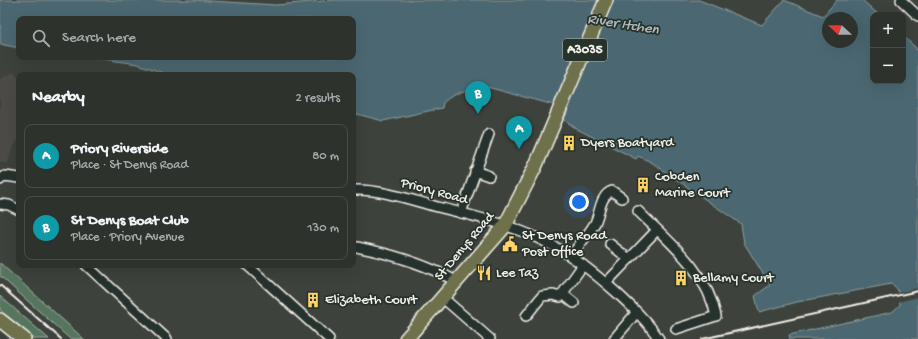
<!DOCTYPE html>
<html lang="en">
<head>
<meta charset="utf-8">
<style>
	body { margin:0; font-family:"Gochi Hand",sans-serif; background:#363a35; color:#f1f3f6 }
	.controls { position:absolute; right:12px; top:12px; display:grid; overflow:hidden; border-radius:8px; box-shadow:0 4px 16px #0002 }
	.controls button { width:36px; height:36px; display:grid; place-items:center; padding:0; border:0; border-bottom:1px solid #494d49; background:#2e322d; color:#f1f3f6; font:20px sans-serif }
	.compass { position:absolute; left:822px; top:12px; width:36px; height:36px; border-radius:50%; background:#2e322d; box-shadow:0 4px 16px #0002; rotate:291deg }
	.you { position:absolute; left:579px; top:202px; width:14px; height:14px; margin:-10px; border:3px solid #fff; border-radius:50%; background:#1a73e8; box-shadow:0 0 0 6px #1a73e833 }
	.badge { display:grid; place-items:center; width:26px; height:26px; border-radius:50%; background:#e797bd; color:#fff; font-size:13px; font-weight:700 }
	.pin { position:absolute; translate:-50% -33px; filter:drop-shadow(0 1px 2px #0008) }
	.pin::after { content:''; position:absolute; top:21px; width:14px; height:12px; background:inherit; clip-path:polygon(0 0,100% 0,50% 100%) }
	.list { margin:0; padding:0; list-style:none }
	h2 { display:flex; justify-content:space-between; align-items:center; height:52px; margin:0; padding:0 16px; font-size:17px }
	h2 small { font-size:13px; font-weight:400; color:#a7aaaa }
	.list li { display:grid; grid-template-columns:26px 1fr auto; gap:12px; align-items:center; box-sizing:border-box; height:64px; margin:0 8px 8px; padding:0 8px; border:1px solid #494d49; border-radius:8px }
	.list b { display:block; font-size:15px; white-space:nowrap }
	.list p { margin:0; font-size:13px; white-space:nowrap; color:#a7aaaa }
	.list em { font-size:13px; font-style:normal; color:#a7aaaa }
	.icon { flex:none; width:22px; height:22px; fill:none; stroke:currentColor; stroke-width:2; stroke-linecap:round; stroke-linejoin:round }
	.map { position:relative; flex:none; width:918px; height:339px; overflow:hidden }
	.search { position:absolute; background:#2e322d; box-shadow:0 4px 16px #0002; left:16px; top:16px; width:340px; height:44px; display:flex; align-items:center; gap:10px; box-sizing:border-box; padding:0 14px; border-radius:8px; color:#a7aaaa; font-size:15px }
	.panel { position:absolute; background:#2e322d; box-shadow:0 4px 16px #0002; left:16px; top:72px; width:340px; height:196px; border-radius:8px }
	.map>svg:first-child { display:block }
	.built { fill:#4d4c46 }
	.green { fill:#54755f; stroke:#a4b3a4 }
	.water { fill:#4c6872; stroke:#8f9fa1; fill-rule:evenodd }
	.pier { fill:#3d423c }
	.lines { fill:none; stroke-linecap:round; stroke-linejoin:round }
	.street-casing { stroke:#f4f1e8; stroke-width:12 }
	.primary-casing { stroke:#f4f1e8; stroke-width:16 }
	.street { stroke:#26332d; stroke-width:9 }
	.primary { stroke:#6e714b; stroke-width:13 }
	.rail { stroke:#f4f1e8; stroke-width:2 }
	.labels { text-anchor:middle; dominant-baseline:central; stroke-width:3.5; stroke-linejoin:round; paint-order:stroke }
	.shield { fill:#26332d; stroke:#b6b8b0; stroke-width:1 }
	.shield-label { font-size:13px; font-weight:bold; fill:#f4f1e8 }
	.poi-label { font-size:14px; fill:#f4f1e8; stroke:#26332d; text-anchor:start }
	.street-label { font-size:14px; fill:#f4f1e8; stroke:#26332d }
	.water-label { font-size:15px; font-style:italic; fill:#b1bab9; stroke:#26332d }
</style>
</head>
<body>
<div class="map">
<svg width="918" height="339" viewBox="0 0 918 339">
	<rect width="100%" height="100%" fill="#3d423c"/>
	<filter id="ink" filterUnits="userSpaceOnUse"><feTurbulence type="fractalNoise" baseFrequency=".025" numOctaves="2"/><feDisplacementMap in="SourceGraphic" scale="8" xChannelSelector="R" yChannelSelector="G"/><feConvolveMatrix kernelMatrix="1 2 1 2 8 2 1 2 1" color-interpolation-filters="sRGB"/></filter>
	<g filter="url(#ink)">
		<path class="built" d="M13,72l6,5v61l-7,10 -4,15 -8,-1v-83z"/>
		<g class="green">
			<path d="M0,263l84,76h-14l-70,-63z"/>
			<path d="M0,296l49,43h-15l-34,-29z"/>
		</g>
		<path class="water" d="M0,0h194l82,5 58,-5h365l63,25 22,-25 39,16 14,-16h25l17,15h-6v66h30v-45l12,11 3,5v287h-128l-1,-4 103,-23 8,-7c-1,-9 0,-17 -9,-21l-94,18 -38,10 -4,-16 15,-11 -26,-42 -3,-19 -90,-62 -13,-6 -2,3 -59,-30 -13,-9 7,-17 -14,-6 -3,8 -67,-18 -2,8c-4,-2 -9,-4 -13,-5 -11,0 -22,6 -29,13l-1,5 -59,13 -30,-8v-38h-184l-31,-11 -50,-7h265v-38h-334v29l-19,-4zM828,18h24v24h-24z"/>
		<g class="pier">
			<path d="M598,0h17l-44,103 -14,-6z"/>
			<path d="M918,288v9l-20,5 -1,-9z"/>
		</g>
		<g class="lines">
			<g class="street-casing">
				<g id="street">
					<path d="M901,0l17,16"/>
					<path d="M475,171l14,5"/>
					<path d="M0,180l5,-4 14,2"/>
					<path d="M353,190c27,-1 55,9 81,16 39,10 85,20 121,41 23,12 44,30 63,47 15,14 30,28 41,45"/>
					<path d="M0,204l9,1 10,5"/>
					<path d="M638,211c31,31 69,60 78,105l-40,13"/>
					<path d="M461,213l28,-79"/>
					<path d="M610,244l19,15"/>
					<path d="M357,247c34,7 70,17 100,35"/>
					<path d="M571,256c8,-11 17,-21 24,-33 5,-10 5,-28 17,-32l10,7"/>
					<path d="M86,265l81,74"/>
					<path d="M247,265l82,74"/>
					<path d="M606,283l51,-53"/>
					<path d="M563,294l11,9"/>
					<path d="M443,298l47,41"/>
					<path d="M526,316l16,-20 11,-1 7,2 23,-32"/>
					<path d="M614,339l23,-27"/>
				</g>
			</g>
			<g class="primary-casing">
				<g id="primary">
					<path d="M0,320l24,19"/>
					<path d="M406,339l99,-113 31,-61 70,-165"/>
				</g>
			</g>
			<use href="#street" class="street"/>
			<use href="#primary" class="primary"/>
			<g class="rail">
				<path d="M0,285l61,54"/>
				<path d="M702,339l216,-48"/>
			</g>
		</g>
	</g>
	<defs>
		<g id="building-bare" transform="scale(1.2)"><path d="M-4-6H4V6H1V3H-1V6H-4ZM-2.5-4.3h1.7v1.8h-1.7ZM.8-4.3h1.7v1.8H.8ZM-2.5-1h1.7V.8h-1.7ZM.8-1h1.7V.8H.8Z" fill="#ffd166" stroke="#26332d" stroke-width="2.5" paint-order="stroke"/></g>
		<g id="civic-bare" transform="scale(1.2)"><path d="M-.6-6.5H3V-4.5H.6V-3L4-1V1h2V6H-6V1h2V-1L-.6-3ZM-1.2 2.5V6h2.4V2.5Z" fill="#ffd166" stroke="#26332d" stroke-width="2.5" paint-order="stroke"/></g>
		<g id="restaurant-bare" transform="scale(1.2)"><path d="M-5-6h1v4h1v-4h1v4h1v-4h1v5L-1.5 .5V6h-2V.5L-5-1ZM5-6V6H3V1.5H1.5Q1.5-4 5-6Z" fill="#ffd166" stroke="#26332d" stroke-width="2.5" paint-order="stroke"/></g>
	</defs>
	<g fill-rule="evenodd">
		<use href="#building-bare" x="569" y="143"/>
		<use href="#building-bare" x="643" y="185"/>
		<use href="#civic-bare" x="510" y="244"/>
		<use href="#restaurant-bare" x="484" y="273"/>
		<use href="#building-bare" x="681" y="278"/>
		<use href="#building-bare" x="313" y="300"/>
	</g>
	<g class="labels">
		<rect class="shield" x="563" y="39" width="44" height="22" rx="3"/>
		<g class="shield-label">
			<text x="585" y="50">A3035</text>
		</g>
		<g class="poi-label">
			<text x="581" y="143">Dyers Boatyard</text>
			<text x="655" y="177">Cobden<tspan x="655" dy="16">Marine Court</tspan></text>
			<text x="522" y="236">St Denys Road<tspan x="522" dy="16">Post Office</tspan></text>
			<text x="496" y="273">Lee Taz</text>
			<text x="693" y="278">Bellamy Court</text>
			<text x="325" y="300">Elizabeth Court</text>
		</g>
		<g class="street-label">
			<text transform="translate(434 192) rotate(15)">Priory Road</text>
			<text transform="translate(465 247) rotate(-50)">St Denys Road</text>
		</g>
		<g class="water-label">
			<text transform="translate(623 25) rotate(9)">River Itchen</text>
		</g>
	</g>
</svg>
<div class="controls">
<button>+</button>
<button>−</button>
</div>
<svg class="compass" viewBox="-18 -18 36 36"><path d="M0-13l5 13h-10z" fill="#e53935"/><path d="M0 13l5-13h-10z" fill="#a7aaaa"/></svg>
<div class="you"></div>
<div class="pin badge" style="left:519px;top:149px;background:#0f9aa8">A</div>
<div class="pin badge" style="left:478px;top:114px;background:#0f9aa8">B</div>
<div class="search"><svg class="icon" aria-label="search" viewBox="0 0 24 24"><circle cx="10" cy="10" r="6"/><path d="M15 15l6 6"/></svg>Search here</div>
<section class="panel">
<h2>Nearby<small>2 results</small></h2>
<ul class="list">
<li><span class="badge" style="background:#0f9aa8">A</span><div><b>Priory Riverside</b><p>Place · St Denys Road</p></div><em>80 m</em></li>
<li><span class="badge" style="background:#0f9aa8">B</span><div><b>St Denys Boat Club</b><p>Place · Priory Avenue</p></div><em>130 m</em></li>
</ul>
</section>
</div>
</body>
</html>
